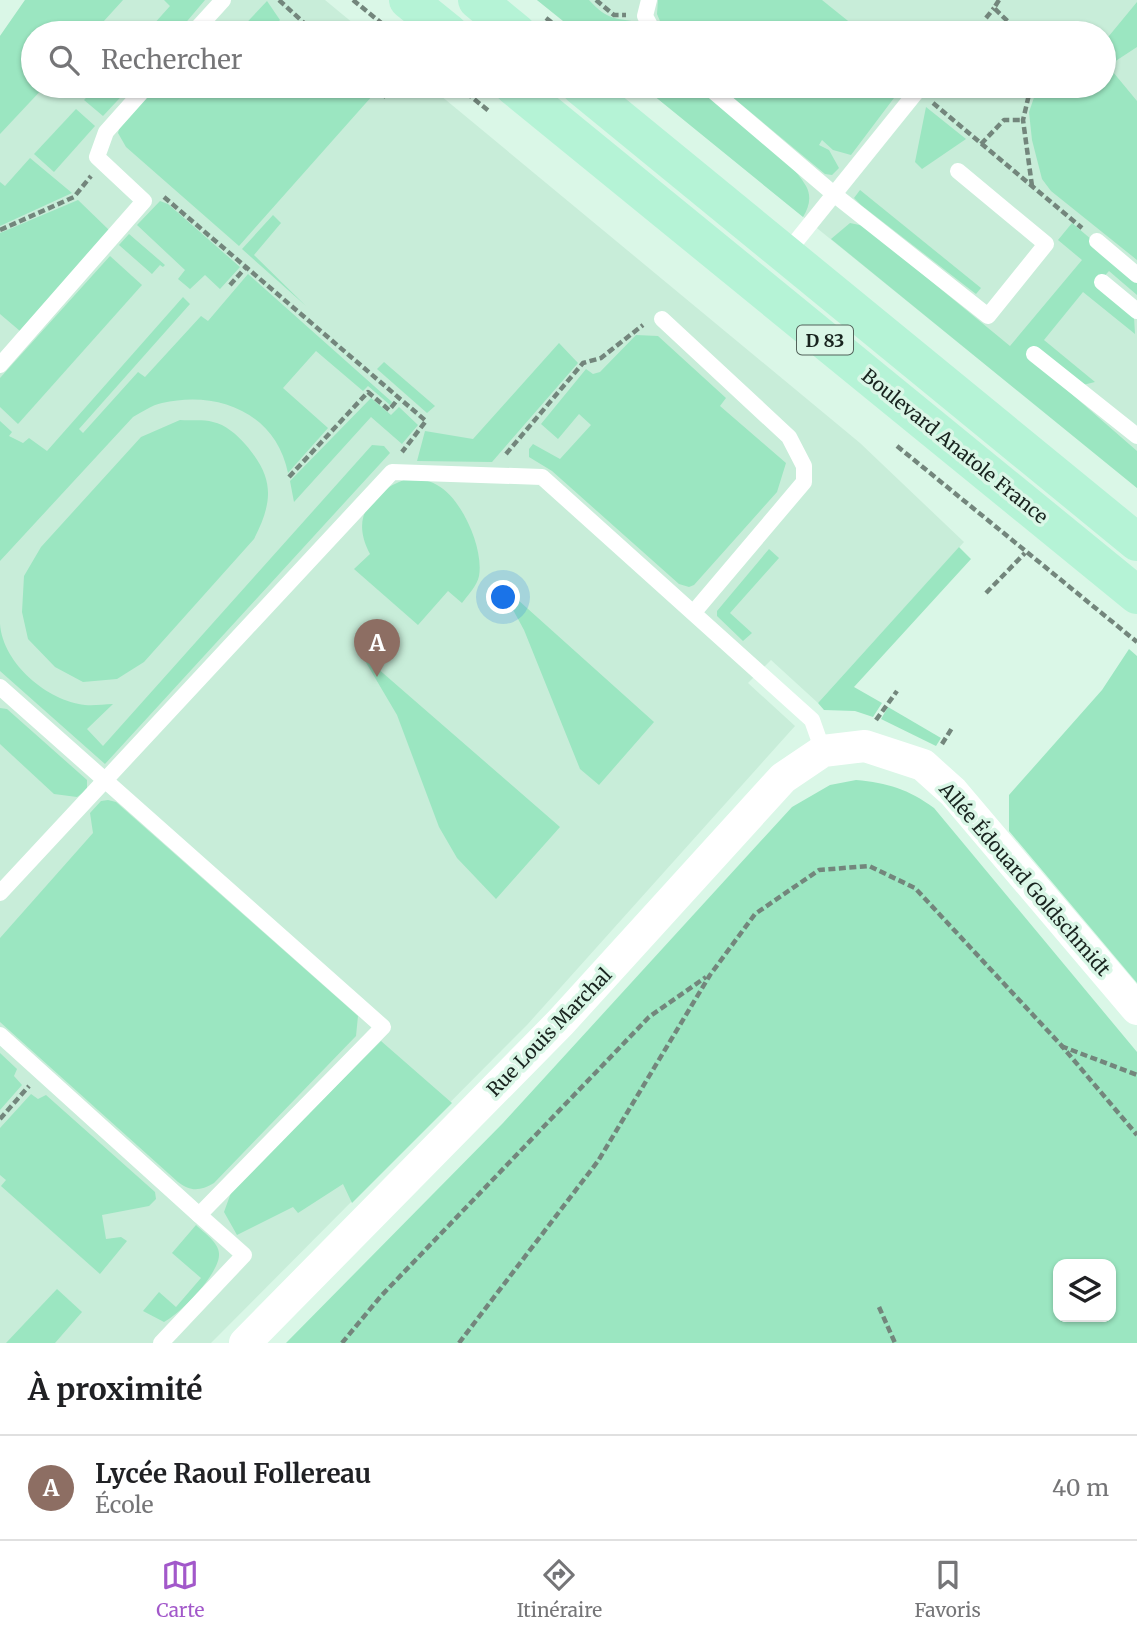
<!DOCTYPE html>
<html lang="fr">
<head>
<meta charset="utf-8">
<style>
	body { margin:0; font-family:Merriweather,serif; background:#f2f2f2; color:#202124 }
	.controls { position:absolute; right:21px; bottom:21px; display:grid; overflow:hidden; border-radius:14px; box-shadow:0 2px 5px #0004 }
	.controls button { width:63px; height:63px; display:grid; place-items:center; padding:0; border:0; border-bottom:2px solid #e0e0e0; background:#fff; color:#202124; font:35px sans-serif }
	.you { position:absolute; left:504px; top:598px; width:24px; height:24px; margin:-18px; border:5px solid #fff; border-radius:50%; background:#1a73e8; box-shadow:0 0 0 10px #1a73e833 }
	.badge { display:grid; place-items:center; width:46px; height:46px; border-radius:50%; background:#a258ca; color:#fff; font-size:23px; font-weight:700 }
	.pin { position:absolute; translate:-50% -58px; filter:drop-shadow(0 2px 4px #0008) }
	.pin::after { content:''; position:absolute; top:37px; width:24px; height:21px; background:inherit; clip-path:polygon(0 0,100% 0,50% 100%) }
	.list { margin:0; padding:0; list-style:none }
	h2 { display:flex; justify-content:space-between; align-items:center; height:91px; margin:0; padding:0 28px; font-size:30px }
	h2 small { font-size:23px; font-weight:400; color:#757577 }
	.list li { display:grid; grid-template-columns:46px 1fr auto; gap:21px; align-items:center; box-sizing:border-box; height:105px; padding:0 28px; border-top:2px solid #e0e0e0 }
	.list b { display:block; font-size:26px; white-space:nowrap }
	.list p { margin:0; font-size:23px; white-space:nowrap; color:#757577 }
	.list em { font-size:23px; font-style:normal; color:#757577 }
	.icon { flex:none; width:38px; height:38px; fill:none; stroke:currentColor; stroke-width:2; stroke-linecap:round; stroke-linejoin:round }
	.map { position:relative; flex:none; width:1137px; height:1343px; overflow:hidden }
	.search { position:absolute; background:#fff; box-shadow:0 2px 5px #0004; left:21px; right:21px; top:21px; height:77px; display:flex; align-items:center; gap:18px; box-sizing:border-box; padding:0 24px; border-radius:38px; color:#757577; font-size:26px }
	.sheet { height:196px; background:#fff }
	nav { display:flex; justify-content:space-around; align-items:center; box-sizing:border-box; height:98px; border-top:2px solid #e0e0e0; background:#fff; font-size:19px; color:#757577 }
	nav a { display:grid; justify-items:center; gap:4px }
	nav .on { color:#a258ca }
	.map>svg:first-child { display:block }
	.built { fill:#c8edd9 }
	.green { fill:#9be6c1; fill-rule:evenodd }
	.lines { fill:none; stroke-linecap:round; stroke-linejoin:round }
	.path { stroke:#73867c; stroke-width:4.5; stroke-dasharray:7 3.5; stroke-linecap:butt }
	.lane { stroke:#fff; stroke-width:16 }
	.street { stroke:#fff; stroke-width:32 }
	.primary { stroke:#b5f3d6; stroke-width:38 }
	.labels { text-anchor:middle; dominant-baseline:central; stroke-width:7; stroke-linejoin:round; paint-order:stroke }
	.shield { fill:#daf7e7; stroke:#53635b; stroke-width:2 }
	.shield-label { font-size:18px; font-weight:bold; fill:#19241f }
	.street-label { font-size:19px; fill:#19241f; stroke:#daf7e7 }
</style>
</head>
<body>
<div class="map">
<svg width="1137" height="1343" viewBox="0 0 1137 1343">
	<rect width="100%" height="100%" fill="#daf7e7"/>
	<g class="built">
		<path d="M25,0h300l40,33h-332v53h396l431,357 104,99 -146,161 -47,-43 -23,23 47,43 -268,299 -316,318h-211v-1307z"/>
		<path d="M537,0h600v488l-495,-402h462v-53h-526z"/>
	</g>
	<g class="green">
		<path d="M25,0h98l-30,33h-60v53h12l-45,48v-98z"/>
		<path d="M164,0h41l-28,33h-15l-9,-8 17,-19z"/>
		<path d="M537,0h52c20,22 26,17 53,23l5,10h-69z"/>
		<path d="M658,0h164l41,33h-198l-8,-19z"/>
		<path d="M267,1l13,19 -12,13h-31z"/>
		<path d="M1137,2v45l-29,19 29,35v159l-86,-69 -9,-12 -10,-39 -3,-28 9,-26h66v-44z"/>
		<path d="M97,86h34l-28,30 -19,-16z"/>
		<path d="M152,86h147l10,9 9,-9h45l10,9 -134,151 -113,-99 -8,-14 4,-14z"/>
		<path d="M642,86h57c30,26 88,67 107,100 6,11 3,21 -3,31z"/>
		<path d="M719,86h184l-52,69 -18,-5 -11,-10 -3,5 10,5 10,18 -7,7 -7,-1z"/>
		<path d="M926,107l40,32 -44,30 -7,-7z"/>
		<path d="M76,109l19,17 -41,46 -20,-18z"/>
		<path d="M30,158l42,35 -72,33v-44l5,4z"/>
		<path d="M860,190l121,98 -5,6 -115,-89 -7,-7z"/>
		<path d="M78,200l31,30 -89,101 -20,-17v-81z"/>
		<path d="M160,201l8,3 72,63 -20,22 -15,-14 -15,14 -12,-10 7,-9 -48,-45z"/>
		<path d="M273,215l8,8 -27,32 52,51 -64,-57z"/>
		<path d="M850,223l14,3 146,120 72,-86 -24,-20 14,-17 65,55v17l-28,-24 -11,12 36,34 1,17 -52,-42 -39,48 51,42 -12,3 -46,-38 -9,9 109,95v37l-306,-249z"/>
		<path d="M129,234l36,31 -2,2 -3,-2 -8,9 -33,-29z"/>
		<path d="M110,256l32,29 -124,139 -18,-17v-29z"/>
		<path d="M248,274l144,128 -2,3 -22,-19 -5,5 -47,-40 -33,37 45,40 -40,45c-12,-60 -70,-83 -126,-70 -10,2 -20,9 -29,14l-133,144v-140l12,11 -3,4 14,7 6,-5 18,13 136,-154 7,7 -111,125 4,4 55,-61 7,5 56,-61 7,5z"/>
		<path d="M636,335l22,1 68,62 -6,8 66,57 -9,29 -83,93 -5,2 -10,-3 -127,-113 -23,-14v-8l4,-5 27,15 31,-34 -12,-11 -21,25 -17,-15 45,-55 7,5 7,-2z"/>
		<path d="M559,343l19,20 -86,99 -75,-1 8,-30 48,8z"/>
		<path d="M384,362l51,44 -8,7 -50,-44z"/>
		<path d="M371,398l20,17 8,-8 19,18 -16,19 -31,-27 -77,85 -4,-21z"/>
		<path d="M180,420c11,1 23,-1 33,2 12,2 24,13 32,22 29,33 29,56 9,95l-110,123 -27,17 -34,3 -28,-15 -27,-28 -6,-27 2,-36 17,-29 100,-110z"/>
		<path d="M372,445l12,1 6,7 -285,311 -105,-93v-47c3,40 48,77 85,81 9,1 19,-1 28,-1l-26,25 16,17z"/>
		<path d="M406,479c12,0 21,0 31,6 25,13 47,64 42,91 -2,10 -11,19 -17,27l-14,-12 -30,34 -64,-56 16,-15c-20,-37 0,-61 36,-75z"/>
		<path d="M959,547l12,12 -117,128 28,16 -9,14 -18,-6 -31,-1 -6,-7z"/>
		<path d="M769,549l10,9 -49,55 22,20 -9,8 -26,-25v-5z"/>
		<path d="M508,591l146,131 -55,63 -19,-16 -56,-139 -19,-35z"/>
		<path d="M1129,649l8,7v327l-128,-152v-36l93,-105z"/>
		<path d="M361,654l199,173 -64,72 -39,-41 -18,-31 -42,-112z"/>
		<path d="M888,707l53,31 -5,8 -55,-27z"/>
		<path d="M0,708l7,1 80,71v10l-10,7 -23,-3 -54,-50z"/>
		<path d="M856,780c32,3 52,9 78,28l203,244v291h-851l217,-220 289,-316 38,-22zM1058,1264h53v53h-53z"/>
		<path d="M108,800l8,2 242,214 -2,20 -142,147c-14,8 -23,9 -36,-1l-178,-160v-84l93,-105 -3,-20 11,-12z"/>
		<path d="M381,1041l71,62 -100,100 -9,-19 -45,29 -5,-6 -56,28 -13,-23 8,-22z"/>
		<path d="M0,1053l17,16 -3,7 8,9 -22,25z"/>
		<path d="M31,1094l7,5 8,-4 109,97 1,7 -7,7 -47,9 4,24 15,-2 6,4 -27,33 -99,-88 5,-6 -6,-5v-47z"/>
		<path d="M196,1225c8,8 24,18 23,30 0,19 -39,59 -55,67l-21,-11 16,-19 17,15 25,-29 -29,-25z"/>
		<path d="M57,1289l25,23 -27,31h-49z"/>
	</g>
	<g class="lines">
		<g class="path">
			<path d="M279,0l36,33"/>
			<path d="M353,0l32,26"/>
			<path d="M596,0l18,15h12"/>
			<path d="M999,0l-5,8 26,25"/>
			<path d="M546,18l19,15"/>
			<path d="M986,18l8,-10"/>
			<path d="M373,86l13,11"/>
			<path d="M458,86l32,26"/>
			<path d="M1031,86l-8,34 9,66"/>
			<path d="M933,103l149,125"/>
			<path d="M981,144l23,-24h19"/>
			<path d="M164,197l262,224 -24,31"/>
			<path d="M0,230l74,-33 17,-21"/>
			<path d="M230,285l16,-18"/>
			<path d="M897,446l240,196"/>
			<path d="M506,454l77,-91 18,-5 42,-33"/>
			<path d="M289,477l79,-85 21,18 10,-12"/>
			<path d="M986,593l39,-40"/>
			<path d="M876,720l21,-29"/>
			<path d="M942,744l10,-16"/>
			<path d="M1061,1046l76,29"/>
			<path d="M0,1119l29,-33"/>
			<path d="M879,1307l16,36"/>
			<path d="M342,1343l39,-47 268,-279 57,-40"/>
			<path d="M459,1343l139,-182 112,-186 45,-61 64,-44 50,-4 46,22 146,157 76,90"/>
		</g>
		<g class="lane">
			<path d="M649,0l-4,16 9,17"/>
			<path d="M193,33l30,-33"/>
			<path d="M707,86l128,109 153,121 58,-72 -88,-73"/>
			<path d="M1097,241l40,34"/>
			<path d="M785,255l133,-165"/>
			<path d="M1102,282l35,29"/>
			<path d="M662,319l127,118 15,29v16l-110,130"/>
			<path d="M1034,354l103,82"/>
			<path d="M0,365l144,-164 -47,-44 9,-25 41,-46"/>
			<path d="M0,687l383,340 -184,188 -199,-180"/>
			<path d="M0,893l392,-421 150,5 270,243 11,31"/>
			<path d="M161,1343l83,-88 -45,-40"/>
		</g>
		<path class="street" d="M245,1343l316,-321 222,-244 40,-27 42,-5 58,19 30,27 184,217"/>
		<g class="primary">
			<path d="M408,0l41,33"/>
			<path d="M477,0l40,33"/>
			<path d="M513,86l624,509"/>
			<path d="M580,86l557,456"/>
		</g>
	</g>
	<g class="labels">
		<rect class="shield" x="797" y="325.5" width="56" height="29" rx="5"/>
		<g class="shield-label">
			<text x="825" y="340">D 83</text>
		</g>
		<g class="street-label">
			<text transform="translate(955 446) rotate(39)">Boulevard Anatole France</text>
			<text transform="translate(1025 879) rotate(49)">Allée Édouard Goldschmidt</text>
			<text transform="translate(549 1032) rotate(-46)">Rue Louis Marchal</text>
		</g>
	</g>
</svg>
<div class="controls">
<button><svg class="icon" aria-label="layers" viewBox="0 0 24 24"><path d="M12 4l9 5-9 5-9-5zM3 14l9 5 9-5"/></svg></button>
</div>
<div class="you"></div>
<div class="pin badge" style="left:377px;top:677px;background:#8d6e63">A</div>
<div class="search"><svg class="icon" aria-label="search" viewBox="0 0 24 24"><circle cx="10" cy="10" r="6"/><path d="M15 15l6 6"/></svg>Rechercher</div>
</div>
<section class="sheet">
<h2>À proximité<small></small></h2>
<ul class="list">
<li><span class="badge" style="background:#8d6e63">A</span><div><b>Lycée Raoul Follereau</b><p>École</p></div><em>40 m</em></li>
</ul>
</section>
<nav>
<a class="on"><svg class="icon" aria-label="map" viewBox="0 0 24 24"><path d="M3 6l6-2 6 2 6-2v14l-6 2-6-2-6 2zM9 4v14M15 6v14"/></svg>Carte</a>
<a><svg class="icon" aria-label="directions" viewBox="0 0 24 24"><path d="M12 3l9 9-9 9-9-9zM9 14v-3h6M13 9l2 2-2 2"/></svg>Itinéraire</a>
<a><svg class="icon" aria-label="saved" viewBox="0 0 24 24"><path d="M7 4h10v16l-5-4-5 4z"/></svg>Favoris</a>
</nav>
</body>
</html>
